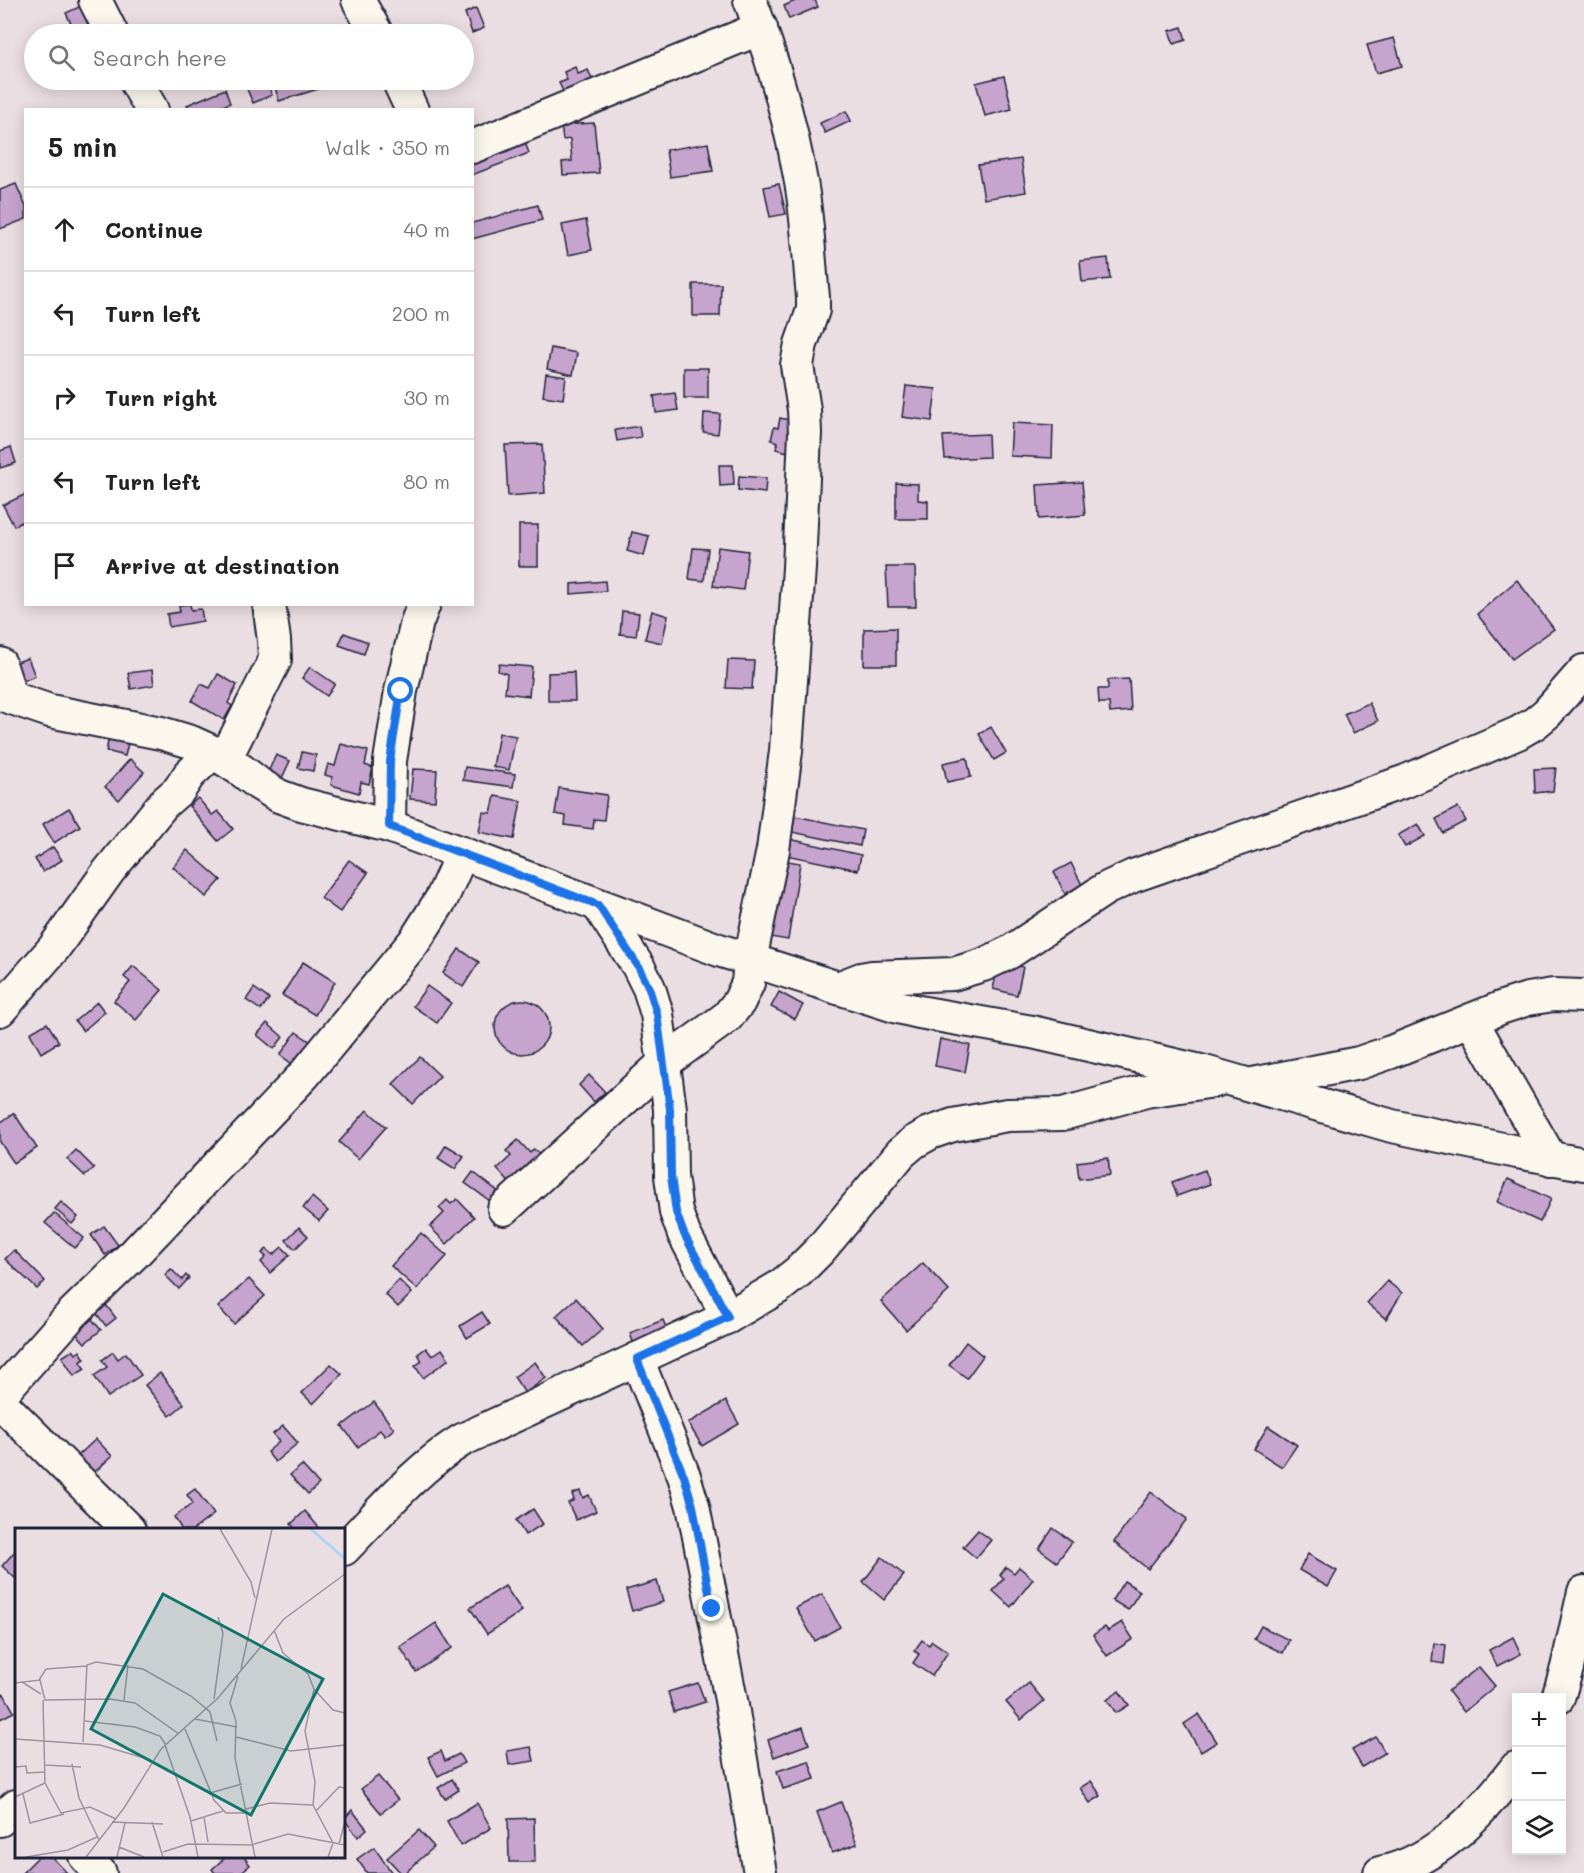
<!DOCTYPE html>
<html lang="en">
<head>
<meta charset="utf-8">
<style>
	body { margin:0; font-family:Mali,sans-serif; background:#f6f6f6; color:#222 }
	.controls { position:absolute; right:18px; bottom:18px; display:grid; overflow:hidden; border-radius:0px; box-shadow:0 3px 15px #0003 }
	.controls button { width:54px; height:54px; display:grid; place-items:center; padding:0; border:0; border-bottom:2px solid #e0e0e0; background:#fff; color:#222; font:30px sans-serif }
	.stop { position:absolute; width:18px; height:18px; margin:-14px; border:4px solid #1a73e8; border-radius:50%; background:#fff }
	.stop.end { background:#1a73e8; border-color:#fff; box-shadow:0 2px 6px #0008 }
	.list { margin:0; padding:0; list-style:none }
	h2 { display:flex; justify-content:space-between; align-items:center; height:78px; margin:0; padding:0 24px; font-size:26px }
	h2 small { font-size:20px; font-weight:400; color:#767676 }
	.list li { display:grid; grid-template-columns:39px 1fr auto; gap:18px; align-items:center; box-sizing:border-box; height:84px; padding:0 24px; border-top:2px solid #e0e0e0 }
	.list b { display:block; font-size:22px; white-space:nowrap }
	.list em { font-size:20px; font-style:normal; color:#767676 }
	.icon { flex:none; width:33px; height:33px; fill:none; stroke:currentColor; stroke-width:2; stroke-linecap:round; stroke-linejoin:round }
	.map { position:relative; flex:none; width:1584px; height:1873px; overflow:hidden }
	.search { position:absolute; background:#fff; box-shadow:0 3px 15px #0003; left:24px; top:24px; width:450px; height:66px; display:flex; align-items:center; gap:15px; box-sizing:border-box; padding:0 21px; border-radius:33px; color:#767676; font-size:22px }
	.panel { position:absolute; background:#fff; box-shadow:0 3px 15px #0003; left:24px; top:108px; width:450px; height:498px; border-radius:0px }
	.map>svg:first-child { display:block }
	.building { fill:#c6a4ce; stroke:#22223b; stroke-width:1.5 }
	.lines { fill:none; stroke-linecap:round; stroke-linejoin:round }
	.minor-casing { stroke:#22223b; stroke-width:36 }
	.minor { stroke:#fbf7ec; stroke-width:32 }
	.route { stroke:#1a73e8; stroke-width:8 }
	.inset-river { fill:none; stroke:#abd4f6; stroke-width:3 }
	.inset-road { fill:none; stroke:#9b93a0; stroke-width:1.5 }
	.view { fill:#0f766e; fill-opacity:0.15; stroke:#0f766e; stroke-width:3 }
	.inset-edge { fill:none; stroke:#22223b; stroke-width:3 }
</style>
</head>
<body>
<div class="map">
<svg width="1584" height="1873" viewBox="0 0 1584 1873">
	<rect width="100%" height="100%" fill="#ebdee3"/>
	<filter id="ink" filterUnits="userSpaceOnUse"><feTurbulence type="fractalNoise" baseFrequency=".0167" numOctaves="2"/><feDisplacementMap in="SourceGraphic" scale="12" xChannelSelector="R" yChannelSelector="G"/><feConvolveMatrix kernelMatrix="1 2 1 2 8 2 1 2 1" color-interpolation-filters="sRGB"/></filter>
	<g filter="url(#ink)">
		<g class="building">
			<path d="M797,0h18l3,7 -29,12 -5,-13z"/>
			<path d="M90,2l15,32h-29l-10,-21z"/>
			<path d="M476,8l8,20 -12,5 -7,-20z"/>
			<path d="M1182,27l4,13 -12,4 -5,-13z"/>
			<path d="M1394,38l8,28 -26,7 -9,-28z"/>
			<path d="M575,67l3,7 10,-4 8,18 -28,13 -9,-18 8,-3 -3,-8z"/>
			<path d="M1004,76l8,33 -27,7 -9,-33z"/>
			<path d="M243,80h23l6,15 -19,8z"/>
			<path d="M273,80h67l1,2 -62,19z"/>
			<path d="M225,89l5,14 -16,7h-25l-2,-5z"/>
			<path d="M846,111l5,10 -26,12 -5,-10z"/>
			<path d="M594,123l5,50 -36,2 -1,-13 10,-1 -2,-22 -7,1 -2,-15z"/>
			<path d="M523,137l6,16 -57,22v-19z"/>
			<path d="M708,143l5,28 -43,6 -4,-27z"/>
			<path d="M1021,159l5,33 -42,7 -6,-34z"/>
			<path d="M16,184l10,23v12l-26,10v-39z"/>
			<path d="M779,184l7,30 -16,3 -6,-30z"/>
			<path d="M538,205l4,15 -70,19v-16z"/>
			<path d="M586,220l6,30 -24,5 -6,-30z"/>
			<path d="M1108,258l2,21 -28,3 -2,-21z"/>
			<path d="M693,284h28l-1,32h-27z"/>
			<path d="M551,348l26,5 -4,22 -26,-6z"/>
			<rect x="684" y="368" width="24" height="30"/>
			<path d="M546,374l20,3 -3,22 -20,-3z"/>
			<path d="M906,386l30,3 -4,32 -30,-4z"/>
			<path d="M675,393l3,17 -22,3 -2,-17z"/>
			<path d="M704,413l16,1 -2,20 -15,-2z"/>
			<path d="M780,418l28,6 -8,31 -24,-6 2,-7 -7,-2 3,-13 4,1z"/>
			<path d="M1012,423l41,2 -1,33 -42,-2z"/>
			<path d="M639,426l2,11 -24,4 -2,-11z"/>
			<path d="M988,434l1,23 -44,2 -2,-23z"/>
			<path d="M542,444l3,49 -37,3 -3,-51z"/>
			<path d="M11,447l5,16 -16,5v-17z"/>
			<path d="M719,465h14l1,20 -14,1z"/>
			<path d="M739,476l27,2 -1,15 -27,-3z"/>
			<path d="M1082,482l3,33 -46,4 -2,-34z"/>
			<path d="M896,483l22,1v16l10,1v18h-32z"/>
			<path d="M26,494v26l-12,6 -11,-21z"/>
			<rect x="519" y="525" width="19" height="41"/>
			<path d="M632,532l17,4 -5,20 -17,-5z"/>
			<path d="M718,547l30,4 -5,39 -30,-4z"/>
			<path d="M693,548l15,1 -4,32 -15,-2z"/>
			<path d="M886,567h29l1,40h-28z"/>
			<path d="M1517,580l37,49 -42,30 -35,-45z"/>
			<path d="M605,581l1,10 -35,3v-10z"/>
			<path d="M190,604l1,6 10,-1 2,12 -34,6 -2,-13 13,-2 -1,-7z"/>
			<path d="M622,611l17,2 -3,23 -16,-2z"/>
			<path d="M652,611l16,5 -6,27 -17,-4z"/>
			<path d="M896,628v37h-32v-36z"/>
			<path d="M344,633l24,9 -4,12 -25,-9z"/>
			<path d="M28,658l7,18 -15,6 -8,-18z"/>
			<path d="M728,660l26,1 -2,28 -26,-1z"/>
			<path d="M499,664l33,3 -3,29 -24,-3 2,-19 -9,-3z"/>
			<path d="M310,667l25,17 -8,12 -25,-18z"/>
			<path d="M152,670l2,15 -23,4 -3,-16z"/>
			<path d="M574,672l1,29h-27v-28z"/>
			<path d="M218,674l19,11 -9,18 4,3 -8,14 -32,-19 9,-17 9,4z"/>
			<path d="M1129,679l2,32 -21,2 -1,-10h-10l-1,-14h10v-9z"/>
			<path d="M1369,703l9,18 -25,12 -9,-19z"/>
			<path d="M991,727l15,26 -12,7 -15,-26z"/>
			<path d="M110,733l19,6 -4,17 -19,-5z"/>
			<path d="M499,733l17,3 -7,34 -16,-3z"/>
			<path d="M341,744l27,7 -3,14 8,3 -4,16 -8,-2 -2,11 -28,-8 1,-8 -7,-2 3,-11 7,2z"/>
			<path d="M302,752l14,3 -3,16 -15,-3z"/>
			<path d="M276,755l14,6 -8,17 -14,-6z"/>
			<path d="M967,758l4,19 -24,5 -4,-19z"/>
			<path d="M130,759l14,13 -25,28 -14,-13z"/>
			<path d="M465,767l50,7 -2,13 -50,-7z"/>
			<path d="M1556,768l-3,23 -18,2 -1,-24z"/>
			<path d="M413,769l24,1 -2,31 -25,-2z"/>
			<path d="M559,788l48,7 -3,25 -10,-1 -1,10 -28,-4 1,-9 -11,-2z"/>
			<path d="M495,796l26,5 -7,38 -35,-7 4,-20 8,1z"/>
			<path d="M198,798l14,17 6,-4 15,18 -15,12 -29,-35z"/>
			<path d="M1458,807l8,14 -23,12 -7,-14z"/>
			<path d="M69,808l11,18 -26,17 -11,-19z"/>
			<path d="M795,816l68,14 -3,16 -68,-14z"/>
			<path d="M1418,824l7,12 -20,11 -7,-12z"/>
			<path d="M789,839l72,16 -3,15 -72,-15z"/>
			<path d="M53,847l9,13 -19,12 -8,-13z"/>
			<path d="M187,850l34,30 -15,17 -33,-30z"/>
			<path d="M349,860l19,13 -28,39 -19,-14z"/>
			<path d="M782,860l18,3 -12,77 -18,-3z"/>
			<path d="M1071,863l11,22 -17,9 -11,-22z"/>
			<path d="M459,949l20,13 -16,25 -20,-14z"/>
			<path d="M999,961l24,6 -6,28 -24,-6z"/>
			<path d="M303,962l32,20 -20,33 -33,-20z"/>
			<path d="M133,966l29,24 -26,30 -22,-19 16,-19 -6,-5z"/>
			<path d="M427,986l24,17 -14,20 -24,-17z"/>
			<path d="M254,988l15,11 -8,11 -15,-10z"/>
			<path d="M779,992l24,13 -8,14 -24,-12z"/>
			<circle cx="522" cy="1027" r="27"/>
			<path d="M97,1002l8,10 -22,19 -8,-10z"/>
			<path d="M47,1023l12,19 -18,11 -11,-20z"/>
			<path d="M267,1023l16,14 -9,12 -17,-14z"/>
			<path d="M296,1032l15,10 -16,24 -15,-11z"/>
			<path d="M940,1039l30,6 -5,27 -30,-6z"/>
			<path d="M420,1057l20,19 -27,28 -20,-20z"/>
			<path d="M589,1075l16,17 -11,10 -15,-17z"/>
			<path d="M367,1110l19,17 -28,32 -19,-17z"/>
			<path d="M14,1113l23,35 -23,15 -14,-21v-19z"/>
			<path d="M518,1140l12,13 4,-4 12,12 -30,29 -19,-21 14,-13 -5,-5z"/>
			<path d="M446,1145l18,11 -9,13 -17,-11z"/>
			<path d="M76,1150l18,18 -9,8 -18,-17z"/>
			<path d="M1108,1158l2,17 -31,4 -2,-17z"/>
			<path d="M1205,1170l5,14 -33,12 -5,-14z"/>
			<path d="M473,1172l27,21 -7,10 -28,-20z"/>
			<path d="M1508,1179l43,20 -11,23 -43,-20z"/>
			<path d="M312,1197l16,14 -9,10 -16,-13z"/>
			<path d="M457,1199l17,18 -27,27 -17,-17 14,-14 -5,-5 8,-8 4,4z"/>
			<path d="M61,1202l17,15 -6,7 -17,-15z"/>
			<path d="M54,1213l30,25 -9,10 -30,-25z"/>
			<path d="M104,1226l14,19 -13,10 -14,-20z"/>
			<path d="M299,1227l9,9 -13,13 -9,-9z"/>
			<path d="M421,1233l26,23 -30,33 -26,-23z"/>
			<path d="M282,1247l8,8 -20,18 -9,-11 5,-5 -4,-4 5,-4 6,6z"/>
			<path d="M14,1250l31,31 -8,8 -32,-30z"/>
			<path d="M923,1263l26,28 -43,39 -25,-29z"/>
			<path d="M171,1269l11,11 4,-5 3,3 -10,11 -14,-14z"/>
			<path d="M249,1279l16,17 -31,28 -16,-17z"/>
			<path d="M399,1280l13,13 -14,14 -13,-13z"/>
			<path d="M1387,1281l15,12 -16,26 -19,-16z"/>
			<path d="M576,1298l27,31 -20,17 -27,-30z"/>
			<path d="M106,1305l10,13 -10,8 -10,-13z"/>
			<path d="M482,1312l8,12 -23,14 -7,-12z"/>
			<path d="M90,1317l11,13 -16,13 -11,-12z"/>
			<path d="M663,1320l5,12 -34,13 -4,-12z"/>
			<path d="M966,1342l17,14 -16,22 -18,-13z"/>
			<path d="M426,1348l6,8 10,-7 7,10 -26,19 -8,-12 7,-5 -4,-7z"/>
			<path d="M73,1350l3,4 4,-3 5,8 -5,3 5,7 -11,7 -12,-19z"/>
			<path d="M113,1352l5,7 8,-6 15,22 -33,22 -14,-21 13,-9 -5,-7z"/>
			<path d="M535,1362l11,16 -21,15 -11,-16z"/>
			<path d="M331,1364l11,10 -29,30 -11,-11z"/>
			<path d="M160,1373l24,31 -14,12 -25,-31z"/>
			<path d="M726,1401l13,23 -37,22 -14,-23z"/>
			<path d="M374,1402l20,27 -9,7 -5,-6 -22,17 -16,-21z"/>
			<path d="M283,1426l15,17 -23,19 -8,-10 12,-10 -6,-8z"/>
			<path d="M1268,1426l29,19 -15,22 -28,-18z"/>
			<path d="M96,1439l16,17 -27,25 -16,-17z"/>
			<path d="M302,1465l17,19 -11,10 -18,-19z"/>
			<path d="M195,1489l19,25 -21,16h-11l-8,-13 19,-14 -6,-8z"/>
			<path d="M580,1491l3,7 6,-3 7,16 -20,9 -8,-17 6,-3 -2,-6z"/>
			<path d="M1151,1492l36,27 -39,50 -34,-27z"/>
			<path d="M533,1509l10,15 -18,11 -9,-15z"/>
			<path d="M305,1511l16,19h-25l-5,-6z"/>
			<path d="M1053,1528l19,14 -15,20 -18,-13z"/>
			<path d="M978,1530l13,10 -15,18 -13,-11z"/>
			<path d="M16,1550v29l-14,-13z"/>
			<path d="M1308,1554l29,17 -9,16 -29,-17z"/>
			<path d="M882,1557l22,18 -20,25 -21,-18z"/>
			<path d="M1006,1567l8,6 5,-6 14,12 -22,28 -18,-16 11,-13 -4,-3z"/>
			<path d="M657,1581l6,21 -31,9 -6,-21z"/>
			<path d="M1124,1581l16,10 -12,19 -16,-10z"/>
			<path d="M505,1586l17,25 -35,23 -17,-26z"/>
			<path d="M822,1594l18,33 -25,14 -19,-33z"/>
			<path d="M1122,1622l11,17 -26,17 -14,-21 12,-8 3,4z"/>
			<path d="M436,1623l16,25 -36,24 -16,-25z"/>
			<path d="M1261,1626l28,14 -6,13 -29,-14z"/>
			<path d="M1513,1637l8,17 -24,12 -8,-16z"/>
			<path d="M922,1640l7,5 3,-4 16,11 -16,24 -19,-13 6,-9 -5,-3z"/>
			<path d="M1434,1643l12,2 -2,19 -12,-2z"/>
			<path d="M1479,1667l16,19 -31,26 -16,-21z"/>
			<path d="M698,1683l7,19 -31,10 -6,-20z"/>
			<path d="M1029,1683l15,18 -23,19 -15,-18z"/>
			<path d="M1119,1691l10,14 -13,8 -9,-13z"/>
			<path d="M4,1694l10,18 -14,7v-23z"/>
			<path d="M1199,1714l18,28 -16,10 -17,-28z"/>
			<path d="M803,1727l6,17 -35,13 -6,-17z"/>
			<path d="M1376,1737l9,16 -23,14 -10,-17z"/>
			<path d="M531,1747l3,14 -25,4 -2,-14z"/>
			<path d="M441,1751l4,10 14,-7 5,9 -26,13 -10,-19z"/>
			<path d="M809,1761l6,18 -32,10 -6,-18z"/>
			<path d="M378,1776l20,24 -17,13 -20,-24z"/>
			<path d="M452,1779l7,11 -14,9 -7,-11z"/>
			<path d="M1091,1781l10,15 -11,7 -10,-15z"/>
			<path d="M841,1802l16,42 -25,9 -15,-41z"/>
			<path d="M477,1803l14,25 -30,18 -14,-25z"/>
			<path d="M352,1810l15,19 -9,8 -14,-18z"/>
			<path d="M534,1818l1,44h-26l-1,-43z"/>
			<path d="M419,1830l15,17 -29,26h-4l-14,-15z"/>
			<path d="M374,1847l18,26h-25l-10,-14z"/>
			<path d="M39,1856h12l16,17h-45z"/>
			<path d="M227,1856h16l7,9 -10,8h-25l-3,-4z"/>
		</g>
		<g class="lines">
			<g class="minor-casing">
				<g id="minor">
					<path d="M95,0l17,34"/>
					<path d="M358,0l19,34"/>
					<path d="M135,80l17,30"/>
					<path d="M398,80l14,30"/>
					<path d="M472,147l289,-119"/>
					<path d="M0,664l11,34"/>
					<path d="M0,694l50,17 111,22 30,9 22,10 28,18 18,14 20,12 22,8 88,22 330,124 179,57 21,5 113,20 169,39 191,55 125,26 67,12"/>
					<path d="M225,759l50,-99 -1,-20 -5,-36"/>
					<path d="M389,826l1,-65 11,-70 16,-69 7,-18"/>
					<path d="M598,905l40,61 11,22 8,26 13,95 1,67 5,36 8,22 44,83"/>
					<path d="M838,988l23,-9 11,-2 81,-3 30,-9 27,-13 95,-63 28,-13 273,-95 112,-48 17,-10 12,-10 37,-42"/>
					<path d="M0,1010l54,-62 54,-76 56,-69 15,-13 10,-15 24,-23"/>
					<path d="M1471,1020l80,139"/>
					<path d="M1257,1083l102,-20 32,-11 112,-45 25,-8 25,-4 31,1"/>
					<path d="M504,1209l160,-146 63,-46 12,-15 9,-19 2,-23 23,-110 13,-99 13,-183 6,-135 -1,-23 -7,-45 4,-21 12,-34v-13c-4,-38 -5,-77 -12,-115 -11,-62 -28,-123 -51,-182"/>
					<path d="M637,1359l47,117 9,30 38,194 29,173"/>
					<path d="M0,1395l72,-81 62,-60 170,-179 110,-133 28,-44 20,-45"/>
					<path d="M0,1402l129,128"/>
					<path d="M344,1549c37,-38 73,-81 118,-109l266,-123 51,-30 20,-16 21,-21 81,-97 13,-11 16,-9 23,-8 54,-10 56,-1 83,-23 69,-10"/>
					<path d="M1558,1698l9,-30 17,-76"/>
					<path d="M0,1820l16,-14"/>
					<path d="M85,1856l15,17"/>
					<path d="M1380,1873c58,-12 101,-60 136,-105"/>
				</g>
			</g>
			<use href="#minor" class="minor"/>
		</g>
	</g>
	<g class="lines" filter="url(#ink)">
		<path class="route" d="M401,691l-11,70 -1,65 209,79 40,61 11,22 8,26 13,95 1,67 5,36 8,22 44,83 -91,42 47,117 9,30 19,103"/>
	</g>
	<g transform="translate(15 1528)">
		<rect width="330" height="330" fill="#ebdee3"/>
		<path class="inset-river" d="M296,1l34,30"/>
		<path class="inset-road" d="M205,1l31,53 4,16M259,102l9,23 25,21 6,15 -9,42 10,51 -2,23M226,141l31,-140M223,148l-8,27 6,18 -1,37 20,99M24,152l7,-11 41,-3M7,154l19,12M0,155l25,-3 5,20 65,-1 25,4 44,31M299,161l19,21 12,3M199,171l9,-66 -5,-16M109,172l4,-35M180,191l42,8M70,193l50,6 25,9 6,9M170,201l29,71 12,13h21M221,209l55,14 54,-6M0,211l85,6 51,15M68,214l4,-77 9,-3 47,7 48,27 19,16 7,29M150,217l25,72 8,40M57,236l7,34 20,42M29,237l37,2M0,239l11,-1 1,7 18,-1M30,255l16,30 29,-6 26,12M195,265l32,-9M8,266l7,29 34,-9M0,269l30,-14 -2,-83M231,281l24,-6 43,2 20,38 -5,14M301,283l23,-24 6,1M189,289l4,25M176,293l32,-10M97,294l51,2M137,294l11,35M239,316l34,-10 57,11M324,316l6,-23M104,319l25,10M148,324l25,-8 66,1M11,329l42,-7 29,-13M71,329l38,-49 37,-59 57,-51 66,-79 61,-45M102,329l8,-34"/>
		<path class="view" d="M148,66l160,85 -72,136 -160,-86z"/>
		<rect width="330" height="330" class="inset-edge"/>
	</g>
</svg>
<div class="controls">
<button>+</button>
<button>−</button>
<button><svg class="icon" aria-label="layers" viewBox="0 0 24 24"><path d="M12 4l9 5-9 5-9-5zM3 14l9 5 9-5"/></svg></button>
</div>
<div class="stop" style="left:401px;top:691px"></div>
<div class="stop end" style="left:712px;top:1609px"></div>
<div class="search"><svg class="icon" aria-label="search" viewBox="0 0 24 24"><circle cx="10" cy="10" r="6"/><path d="M15 15l6 6"/></svg>Search here</div>
<section class="panel">
<h2>5 min<small>Walk · 350 m</small></h2>
<ul class="list">
<li><svg class="icon" aria-label="ahead" viewBox="0 0 24 24"><path d="M12 20V5M6 11l6-6 6 6"/></svg><div><b>Continue</b></div><em>40 m</em></li>
<li><svg class="icon" aria-label="left" viewBox="0 0 24 24"><path d="M17 20v-9H6M10 6l-5 5 5 5"/></svg><div><b>Turn left</b></div><em>200 m</em></li>
<li><svg class="icon" aria-label="right" viewBox="0 0 24 24"><path d="M7 20v-9h11M14 6l5 5-5 5"/></svg><div><b>Turn right</b></div><em>30 m</em></li>
<li><svg class="icon" aria-label="left" viewBox="0 0 24 24"><path d="M17 20v-9H6M10 6l-5 5 5 5"/></svg><div><b>Turn left</b></div><em>80 m</em></li>
<li><svg class="icon" aria-label="arrive" viewBox="0 0 24 24"><path d="M6 21V4h12l-3 4 3 4H6"/></svg><div><b>Arrive at destination</b></div></li>
</ul>
</section>
</div>
</body>
</html>
